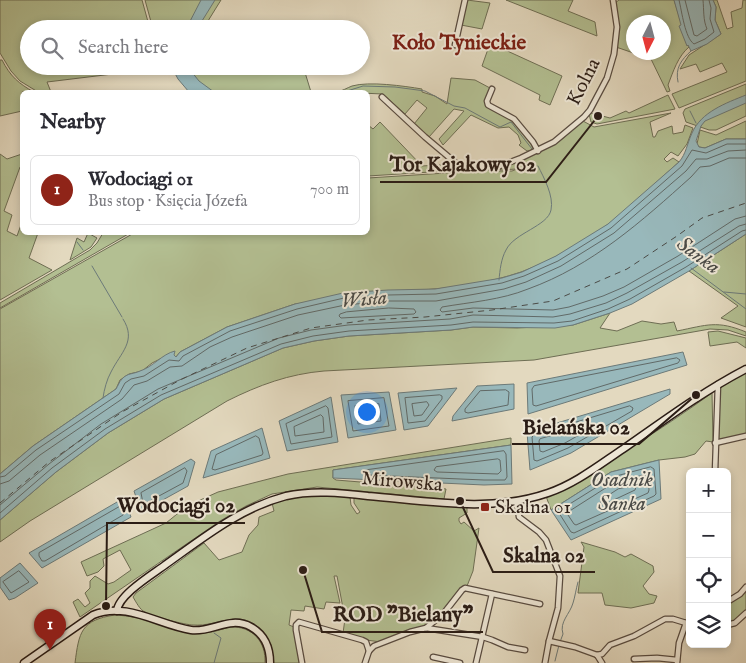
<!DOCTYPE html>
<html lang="en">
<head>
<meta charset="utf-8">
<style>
	body { margin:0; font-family:"IM FELL English",serif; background:#f2f2f3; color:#2b2b33 }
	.controls { position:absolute; right:15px; bottom:15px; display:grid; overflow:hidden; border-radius:8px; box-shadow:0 2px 8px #0003 }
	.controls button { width:45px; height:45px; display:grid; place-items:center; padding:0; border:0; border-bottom:1px solid #e1e1e2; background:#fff; color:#2b2b33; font:25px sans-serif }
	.compass { position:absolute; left:626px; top:15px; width:45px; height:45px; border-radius:50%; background:#fff; box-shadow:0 2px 8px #0003; rotate:186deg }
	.you { position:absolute; left:366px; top:411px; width:18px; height:18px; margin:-12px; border:4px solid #fff; border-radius:50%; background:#1a73e8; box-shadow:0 0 0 8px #1a73e833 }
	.badge { display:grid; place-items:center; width:32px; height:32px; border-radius:50%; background:#8f2418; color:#fff; font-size:16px; font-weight:700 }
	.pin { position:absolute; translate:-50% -41px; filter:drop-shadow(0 1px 2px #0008) }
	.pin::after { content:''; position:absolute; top:26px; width:18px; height:15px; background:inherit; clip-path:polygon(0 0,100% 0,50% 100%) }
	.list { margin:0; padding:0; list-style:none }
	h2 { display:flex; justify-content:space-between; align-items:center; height:65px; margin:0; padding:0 20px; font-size:21px }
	h2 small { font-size:16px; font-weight:400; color:#7c7c81 }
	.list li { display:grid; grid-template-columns:32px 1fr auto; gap:15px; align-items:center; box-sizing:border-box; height:70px; margin:0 10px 10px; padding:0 10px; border:1px solid #e1e1e2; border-radius:8px }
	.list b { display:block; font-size:19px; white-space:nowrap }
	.list p { margin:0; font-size:16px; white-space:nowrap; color:#7c7c81 }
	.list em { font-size:16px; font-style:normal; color:#7c7c81 }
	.icon { flex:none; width:28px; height:28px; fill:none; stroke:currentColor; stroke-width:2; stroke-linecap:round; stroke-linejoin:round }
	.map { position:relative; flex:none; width:746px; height:663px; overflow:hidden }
	.search { position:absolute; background:#fff; box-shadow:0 2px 8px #0003; left:20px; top:20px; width:350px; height:55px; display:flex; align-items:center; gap:12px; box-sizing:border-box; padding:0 18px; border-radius:28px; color:#7c7c81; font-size:19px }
	.panel { position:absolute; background:#fff; box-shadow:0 2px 8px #0003; left:20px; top:90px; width:350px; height:145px; border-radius:8px }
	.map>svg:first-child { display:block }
	.green { fill:#b3bf92; stroke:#6e6e54; fill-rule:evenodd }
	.water { fill:#98b8bb; stroke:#6c7a79 }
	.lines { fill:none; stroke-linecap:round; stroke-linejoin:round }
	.shore { stroke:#616a68; stroke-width:1 }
	.stream { stroke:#6c7a79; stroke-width:1 }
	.ferry { stroke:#4b4b47; stroke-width:1; stroke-dasharray:6 5; stroke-linecap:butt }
	.street-casing { stroke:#584b40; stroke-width:7 }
	.secondary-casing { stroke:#2a1c15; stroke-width:9 }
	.street { stroke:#ede6d5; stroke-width:4.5 }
	.secondary { stroke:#ede6d5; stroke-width:6 }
	.poi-dot { fill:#8f2418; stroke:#ede6d5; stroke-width:2 }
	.labels { text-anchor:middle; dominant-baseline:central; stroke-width:4; stroke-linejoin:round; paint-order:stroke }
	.street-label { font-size:20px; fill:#2a1c15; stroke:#ede6d5 }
	.poi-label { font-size:20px; fill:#2a1c15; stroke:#ede6d5; text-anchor:start }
	.neighbourhood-label { font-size:21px; font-weight:bold; fill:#7a1f14; stroke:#ede6d5 }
	.water-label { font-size:21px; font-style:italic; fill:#4b4b47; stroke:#ede6d5 }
	.leader { fill:none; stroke:#2a1c15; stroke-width:2 }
	.callout-dot { fill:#2a1c15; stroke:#ede6d5; stroke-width:2 }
	.callout-label { font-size:21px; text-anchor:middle; font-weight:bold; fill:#2a1c15; stroke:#ede6d5; stroke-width:4; stroke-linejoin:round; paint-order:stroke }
</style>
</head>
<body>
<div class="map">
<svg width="746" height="663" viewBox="0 0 746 663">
	<rect width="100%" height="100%" fill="#e3d9bf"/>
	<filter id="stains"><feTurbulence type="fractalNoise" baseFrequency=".004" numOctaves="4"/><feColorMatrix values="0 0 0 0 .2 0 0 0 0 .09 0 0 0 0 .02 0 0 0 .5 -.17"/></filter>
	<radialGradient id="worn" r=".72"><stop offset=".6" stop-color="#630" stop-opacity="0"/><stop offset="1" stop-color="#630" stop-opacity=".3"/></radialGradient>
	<g class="green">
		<path d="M0,0h142l8,29h-121v37h132l1,2 -115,14 4,10h-13l-18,-11 -9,-10 -11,-18z"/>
		<path d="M145,0h76l-18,29h-50z"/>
		<path d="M467,0l23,3 -8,26 -21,-4z"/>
		<path d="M506,0h67l-5,11 27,11 2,14z"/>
		<path d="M619,0h55l15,47c-11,9 -16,25 -21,38l2,6 -3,1 -16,-33 -35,-12 -1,-44zM634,22h30v30h-30z"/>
		<path d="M713,0h4l10,29 6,-2 -2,-15 11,-4 1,-8h3v81l-67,27 -7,-14 55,-22 -5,-9 -22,9 -4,-8 -16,5 9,-14 32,-21 -6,-14 1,-13z"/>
		<path d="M492,44l70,32 -12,29 -11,-5 1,-5 -58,-29 6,-17z"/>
		<path d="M0,60h2c8,16 17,24 32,32h-12v19l-22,5z"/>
		<path d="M185,66h118l8,26h-102l-16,-12z"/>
		<path d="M451,78l24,2 15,8 -5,14c20,13 40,26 50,48l-8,1 -8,-6 2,-2 -3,-8 -9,-8 -11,1 -27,-13 -28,30 -4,-6 25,-28 -10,-2 -25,28 -15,-13 13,-16 -10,-8 -12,14 -22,-20 -46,-2c5,-1 10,-4 15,-6 17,-5 52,0 70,3v3l13,4 12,8z"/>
		<path d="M746,84v32l-30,14h-7l-23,-8 -3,-9 2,-4z"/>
		<path d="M668,95l7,14 -78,15 -6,-2 -2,-8 2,-1 19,5 16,-7 3,2z"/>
		<path d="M671,113l-21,9 3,15h2l3,-6 14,-5 1,8 10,-2 2,-7 8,3 -6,16 -9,12 -7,-4 -7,7 3,3 6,-4 6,4c-24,21 -46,44 -72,63 -26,18 -56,36 -86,47 -32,11 -72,17 -105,18l-121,14 -68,23 -47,25 -4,5 -2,-2 -10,2 -12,6 -10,8 -13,3 -9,6 -4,9 -83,57 -33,28v-165l134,-76 234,-1v-54l125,-8 1,1h18l5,-2 -17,1 1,-3 40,-16 20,-11 22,-19 11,6z"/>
		<path d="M746,121v18h-20l-21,9 -6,-1 -2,-3 3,-14 16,5z"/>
		<path d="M380,122l42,44 33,-2 39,4 -126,8v-51l5,4z"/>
		<path d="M0,154l7,5 15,-5v13h-2l-16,44 8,4 -5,16 10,5 5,-14v10l16,1 -9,25 23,12 -52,30z"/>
		<path d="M88,233l9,5 -6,9 -21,13 7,-22 7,4z"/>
		<path d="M103,233h27l-130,75v-5l90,-53 7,-7z"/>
		<path d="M746,234v93l-25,-9 17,-12 -49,-35z"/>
		<path d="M610,313l-10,15 17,3 25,-10 19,3 13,-2 3,9c30,-6 40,-11 69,1v4l-18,-6 -18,-1 -176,31 -210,11c-35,3 -65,14 -97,30l-197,120 -30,21v-22l56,-48 52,-39 56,-34 119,-51 31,-7 35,-5 102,-6 22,-3 44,1 56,-3z"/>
		<path d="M718,331l28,7v10l-9,-6 -27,4 -2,-14z"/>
		<path d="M746,372v63l-26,5 -2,-3 2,-50z"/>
		<path d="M712,393l1,49 -7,-1 -11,13 -10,3 -26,3 -48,12 -60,38 -5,-14c58,-30 113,-65 166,-103z"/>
		<path d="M511,438v7l-178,25v8l3,2 110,9 -2,10 -127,-12 -45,7 -26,12 -26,15 -140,96 -7,-15 5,-3 7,8 5,-4 -5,-10 5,-5v-7l5,-5 13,8 6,-2 17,-12 -11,-20 -17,9 1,7 -6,6 -11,4 -6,-14 85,-39 21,-17 31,-14 70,-18z"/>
		<path d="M324,495l26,2 1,8 6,9 3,-2 -6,-9v-5l113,9v6l-8,5v3l2,3 3,-2 10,9 5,-3 -6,43 -6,15 -19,22 -25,20 -12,1 -30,13 -15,-2 -23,-7 2,-14 -8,-43h-3l6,27 -14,-1 -2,7 -19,-3 -1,5 -13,-1 -2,15 5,2 6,36h-28c1,-12 -2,-22 -10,-32 -22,-24 -43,-4 -69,-6 -7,0 -43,-9 -48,-13 -5,-2 -9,-10 -12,-15l3,-4 68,-50 15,17 23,-8 7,-17 9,-10 1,-8 15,-6 -2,-8 28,-7z"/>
		<path d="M581,542l34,10 10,5 6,-3 22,12 1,6 -11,14 6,8 8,2 -3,7 -23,5 -26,-3 -3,-12h-24l6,-46z"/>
		<path d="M746,590v21l-11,10 -8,2v-19z"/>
		<path d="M115,615c16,1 33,4 49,9 8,3 16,8 25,9 8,1 18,0 27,-2 5,-1 9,-3 14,-4 23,-1 36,15 35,36h-190c4,-31 6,-43 40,-48z"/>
	</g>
	<g class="water">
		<path d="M201,0h14l-18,29h-11z"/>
		<path d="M674,0h39l3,7 -1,13 6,14 -14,10 -16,7 -3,-6 -1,1 -8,-20 2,-1z"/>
		<path d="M171,66h16l12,15 15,11h-25l-11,-13z"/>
		<path d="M746,95v8l-41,18 -4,5 -5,15 3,6 6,1 21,-9h20v95l-57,37 -57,33 -22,9 -37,12 -18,3 -82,-1 -22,3 -102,6 -35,5 -31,7 -119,51 -56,34 -52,39 -56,48v-46l33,-28 83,-57c2,-3 3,-7 6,-10 5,-6 12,-5 18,-8 13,-4 22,-17 35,-20l-1,4 2,2 4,-5 47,-25 68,-23 48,-11 45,-3 47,-1 67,-11 20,-6 34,-16 52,-32 71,-62c7,-8 8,-18 13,-29 9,-21 34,-30 54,-38z"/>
		<path d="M683,352l4,13 -159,49 -1,-31z"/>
		<path d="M514,384v25l-62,12 1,-5 24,-30z"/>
		<path d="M457,388l-29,38 -24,4 -6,-37z"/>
		<path d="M670,389v5l-99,59 -41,17 -3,-38z"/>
		<path d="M389,392l7,38 -48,8 -7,-43z"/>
		<path d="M331,397l7,45 -51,9 -8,-30z"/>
		<path d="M262,428l8,30 -67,20 8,-27z"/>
		<path d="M511,445l1,39 -28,1 -151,-7v-8z"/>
		<path d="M191,459l4,3 -7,24 -47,26 -7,-21z"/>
		<path d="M659,460l2,39 -90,41 -20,-30 60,-38z"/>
		<path d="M124,498l7,19 -89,51 -13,-15z"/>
		<path d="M20,563l18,20 -23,15 -6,2 -9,-13v-9z"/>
	</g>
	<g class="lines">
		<g class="shore">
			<path d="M679,0c3,12 6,38 15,44l11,-5 9,-7 -4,-13 1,-11 -2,-8"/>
			<path d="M685,0l9,35 3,1 10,-7c-4,-9 -3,-19 -4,-29"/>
			<path d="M746,158h-17l-19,8 -10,1 -9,10c-49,44 -99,89 -163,112 -27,11 -57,13 -86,18l-2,3 2,2 31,-4 80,2 16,-3 34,-11 21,-9 54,-31 57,-37 11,-3"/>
			<path d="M389,308l25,1 2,3 -2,2 -73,4 -2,-2 1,-2 6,-2z"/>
			<path d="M677,358l3,2 -2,3 -142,43 -3,-1 -1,-16 2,-3z"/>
			<path d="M506,390l3,2 -1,13 -40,8 -3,-1v-3l15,-18z"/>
			<path d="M440,395l2,1v3l-17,22 -17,2 -3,-25z"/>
			<path d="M384,398l5,28 -36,5 -5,-30z"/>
			<path d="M427,402l2,3 -7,10 -8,1 -2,-12z"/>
			<path d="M379,404l2,17 -23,3 -3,-18z"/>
			<path d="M326,406l2,2 4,29 -41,7 -5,-20z"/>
			<path d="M630,406l3,2 -1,3 -64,37 -31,13 -3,-1 -2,-23 2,-2z"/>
			<path d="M321,415l2,2 1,15 -29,4 -1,-9z"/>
			<path d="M583,427l3,1v3l-21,12 -22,9 -3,-1 -1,-10 1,-2z"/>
			<path d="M256,436l3,2 4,15 -1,2 -47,15 -3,-1 4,-14z"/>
			<path d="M504,451l2,3 1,23 -2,3h-21l-117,-5 -2,-2 2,-3z"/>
			<path d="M498,459l2,1 1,11 -3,3 -61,-2 -3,-2 2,-3z"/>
			<path d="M651,467l3,2 2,25 -2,2 -80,37 -3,-1 -12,-19 1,-3 53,-33z"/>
			<path d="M185,468l2,3 -4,12 -37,20h-3l-2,-10z"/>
			<path d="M645,475l3,2 1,13 -1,3 -72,32 -2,-1 -6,-9v-3l47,-30z"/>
			<path d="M0,477l5,-1 31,-26 83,-56 6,-11 6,-4 13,-3 25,-16 10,1 4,-5 47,-25 67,-22 47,-11 44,-3 48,-1 66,-11 22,-7 34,-15 53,-33 71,-62 10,-16 14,3 21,-9h19"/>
			<path d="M0,484l9,-3 31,-26 82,-56 12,-14 13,-4 23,-14 12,-1 28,-19 22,-10 66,-22 47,-10 43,-4h48l68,-12 22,-7 35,-16 53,-33 72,-62 10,-12h11l21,-8 18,-1"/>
			<path d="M633,486l3,1 -1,3 -32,15 -3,-1 1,-4 17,-11z"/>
			<path d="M0,505l49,-41 52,-40 57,-35 121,-51 32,-8 37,-5 102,-6 23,-4 80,2 17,-3 36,-11 21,-10 55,-31 57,-36 7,-2"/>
			<path d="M121,506l3,7 -1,2 -78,46h-3l-3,-5v-3z"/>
			<path d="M0,513l52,-45 53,-39 56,-34 120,-51 32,-8 36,-5 102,-6 22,-3 81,1 18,-2 36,-12 22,-10 56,-32 56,-36 4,-1"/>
			<path d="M19,571l10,11 -18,11 -8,-11z"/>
		</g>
		<g class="stream">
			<path d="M678,82c-3,-14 3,-22 13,-31"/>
			<path d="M344,92l19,-6 32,1 30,4 29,15 11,2 35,19 11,-5 21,27"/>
			<path d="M690,111l6,12"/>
			<path d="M77,242l6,8"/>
			<path d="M92,266l30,51"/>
			<path d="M691,268l55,41"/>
			<path d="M499,280c1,-10 2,-21 7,-30 8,-17 42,-24 45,-40 3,-14 -7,-32 -13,-44"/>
			<path d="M724,292l22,2"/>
			<path d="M103,398c1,-8 4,-19 8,-26 10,-20 26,-31 12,-53"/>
			<path d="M560,642l3,-8c-4,-12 7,-20 10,-31 2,-6 3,-14 5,-21"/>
			<path d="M555,661l4,-16"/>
			<path d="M214,663l7,-25 -7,-5"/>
		</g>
		<path class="ferry" d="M0,503l49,-41 73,-50 58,-32 67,-32 64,-20 57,-8 57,-3 67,-7 61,-9 74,-32 50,-33 25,-18 44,-15"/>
		<g class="street-casing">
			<g id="street">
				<path d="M455,45l10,-45"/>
				<path d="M492,89l-5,12 1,4 26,14 19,23 5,9"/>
				<path d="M382,97l43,40 32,27 40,3 24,-9 33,-16 30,-25 6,-7 17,-32 7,-24 3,-27 -4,-27"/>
				<path d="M715,443l31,-7"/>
				<path d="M715,472l3,-88"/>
				<path d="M517,501l2,16 20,15 7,8 14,36 -2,32 -9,33 -4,22"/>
				<path d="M727,602l13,-8 6,-7"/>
				<path d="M727,625l8,-2 11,-10"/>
				<path d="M426,628l18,-15 18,-23 3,-2 75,16"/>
				<path d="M549,641l26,6 22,8"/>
				<path d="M597,655l5,-1 8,-9 24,-9 31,-17h8l13,4"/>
				<path d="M597,655l5,8"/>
				<path d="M433,657l27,6"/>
				<path d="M634,659l23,-1 20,2"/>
				<path d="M302,663l-6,-33v-5l3,-3 63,18 4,2 3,9"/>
				<path d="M365,663l4,-12 5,-5 36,-14 16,-4 57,9 9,3 16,7 17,3"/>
				<path d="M476,663l16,-69"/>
				<path d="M677,663l2,-20 7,-20"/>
			</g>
		</g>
		<g class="secondary-casing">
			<g id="secondary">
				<path d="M117,611c1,-16 36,-37 48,-46 38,-27 75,-57 121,-69 27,-6 55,-3 82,0 60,5 122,17 180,-3 27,-9 51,-28 75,-44 40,-28 79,-57 123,-80"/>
				<path d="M24,663l69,-48c33,-14 66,10 98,15 21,3 39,-15 60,-3 14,8 19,21 19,36"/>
			</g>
		</g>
		<use href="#street" class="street"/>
		<use href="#secondary" class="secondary"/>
	</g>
	<rect class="poi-dot" x="480" y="502" width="10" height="10" rx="2.5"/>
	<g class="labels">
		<g class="street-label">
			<text transform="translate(584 82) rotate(-63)">Kolna</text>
			<text transform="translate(402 482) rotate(5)">Mirowska</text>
		</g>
		<g class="poi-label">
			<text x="495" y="507">Skalna 01</text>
		</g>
		<g class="neighbourhood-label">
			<text x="459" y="43">Koło Tynieckie</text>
		</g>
		<g class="water-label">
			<text transform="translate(698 256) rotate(36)">Sanka</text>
			<text transform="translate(364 300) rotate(-5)">Wisła</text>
			<text x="622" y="480">Osadnik<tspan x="622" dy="24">Sanka</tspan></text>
		</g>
	</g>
	<path class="leader" d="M598 116L546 182H380M696 395L639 444H512M106 606L107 523H245M460 501L493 572H595M303 570L322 632H483"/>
	<g class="callout-dot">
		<circle cx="598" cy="116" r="5"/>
		<circle cx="696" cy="395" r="5"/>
		<circle cx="106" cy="606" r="5"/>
		<circle cx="460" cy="501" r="5"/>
		<circle cx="303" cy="570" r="5"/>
	</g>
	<g class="callout-label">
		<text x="463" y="171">Tor Kajakowy 02</text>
		<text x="576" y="434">Bielańska 02</text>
		<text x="176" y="512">Wodociągi 02</text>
		<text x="544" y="562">Skalna 02</text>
		<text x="403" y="621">ROD "Bielany"</text>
	</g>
	<rect width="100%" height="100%" filter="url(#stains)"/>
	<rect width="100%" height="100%" fill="url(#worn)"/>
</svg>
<div class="controls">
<button>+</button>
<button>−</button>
<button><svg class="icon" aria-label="locate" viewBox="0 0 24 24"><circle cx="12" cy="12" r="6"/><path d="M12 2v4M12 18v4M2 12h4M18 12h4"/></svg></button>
<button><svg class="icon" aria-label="layers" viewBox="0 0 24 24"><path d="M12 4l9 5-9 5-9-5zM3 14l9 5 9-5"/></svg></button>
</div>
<svg class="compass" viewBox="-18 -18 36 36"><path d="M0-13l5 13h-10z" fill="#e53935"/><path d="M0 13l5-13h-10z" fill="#7c7c81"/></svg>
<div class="you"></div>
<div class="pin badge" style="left:50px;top:650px">1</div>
<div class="search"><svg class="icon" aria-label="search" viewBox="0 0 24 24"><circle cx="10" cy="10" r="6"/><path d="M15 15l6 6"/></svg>Search here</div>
<section class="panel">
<h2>Nearby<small></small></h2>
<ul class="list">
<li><span class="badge">1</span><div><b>Wodociągi 01</b><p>Bus stop · Księcia Józefa</p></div><em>700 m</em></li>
</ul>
</section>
</div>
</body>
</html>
